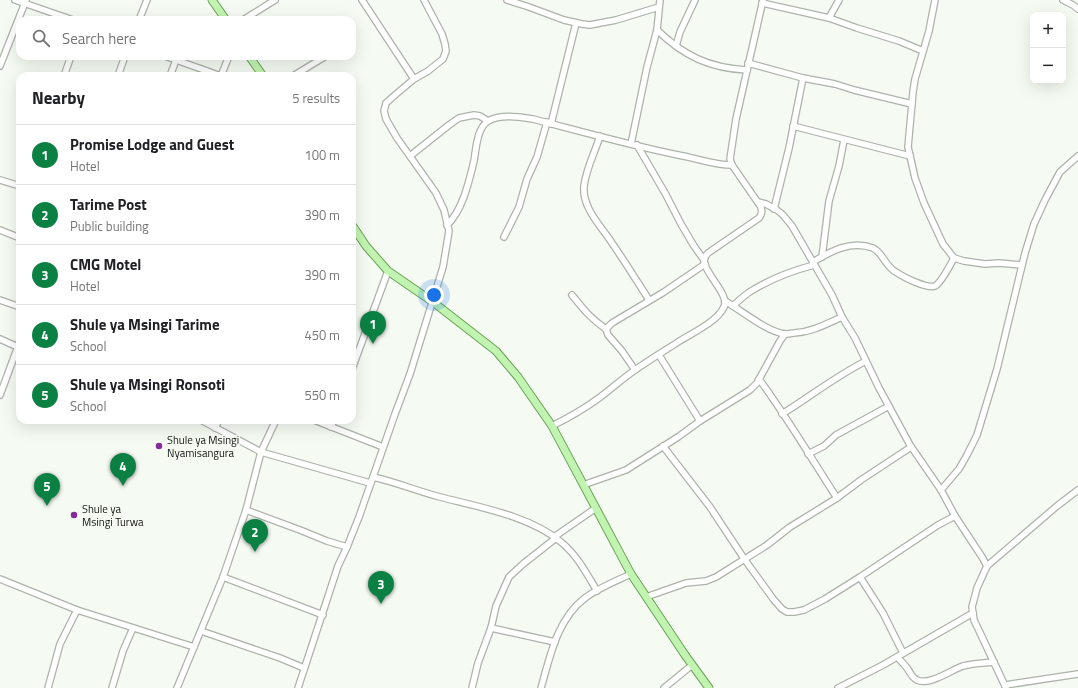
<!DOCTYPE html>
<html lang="en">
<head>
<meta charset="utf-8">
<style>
	body { margin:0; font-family:"Titillium Web",sans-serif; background:#f6f6f6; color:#202124 }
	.controls { position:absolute; right:12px; top:12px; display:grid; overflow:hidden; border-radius:8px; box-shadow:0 4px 16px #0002 }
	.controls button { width:36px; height:36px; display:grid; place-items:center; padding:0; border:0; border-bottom:1px solid #e0e0e0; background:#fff; color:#202124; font:20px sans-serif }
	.you { position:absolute; left:434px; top:295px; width:14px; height:14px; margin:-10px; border:3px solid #fff; border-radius:50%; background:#1a73e8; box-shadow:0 0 0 6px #1a73e833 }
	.badge { display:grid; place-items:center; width:26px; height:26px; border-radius:50%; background:#0b8043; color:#fff; font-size:13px; font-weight:700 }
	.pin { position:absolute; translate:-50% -33px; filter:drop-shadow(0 1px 2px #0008) }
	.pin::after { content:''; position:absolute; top:21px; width:14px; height:12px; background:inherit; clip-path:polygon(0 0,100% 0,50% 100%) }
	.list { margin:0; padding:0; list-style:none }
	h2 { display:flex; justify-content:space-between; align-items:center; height:52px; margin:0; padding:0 16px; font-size:17px }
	h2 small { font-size:13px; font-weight:400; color:#757577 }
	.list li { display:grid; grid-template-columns:26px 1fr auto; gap:12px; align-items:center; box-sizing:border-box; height:60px; padding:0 16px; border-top:1px solid #e0e0e0 }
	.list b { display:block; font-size:15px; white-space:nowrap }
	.list p { margin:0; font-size:13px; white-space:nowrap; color:#757577 }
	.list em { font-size:13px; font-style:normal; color:#757577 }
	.icon { flex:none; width:22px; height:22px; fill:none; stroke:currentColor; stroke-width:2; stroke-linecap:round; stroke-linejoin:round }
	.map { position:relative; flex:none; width:1078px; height:688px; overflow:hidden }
	.search { position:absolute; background:#fff; box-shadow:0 4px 16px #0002; left:16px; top:16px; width:340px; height:44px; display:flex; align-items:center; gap:10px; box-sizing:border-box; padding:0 14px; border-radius:12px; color:#757577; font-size:15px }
	.panel { position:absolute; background:#fff; box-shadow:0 4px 16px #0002; left:16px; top:72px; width:340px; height:352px; border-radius:12px }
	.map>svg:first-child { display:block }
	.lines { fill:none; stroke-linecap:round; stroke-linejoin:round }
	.minor-casing { stroke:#adb2ab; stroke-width:8 }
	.major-casing { stroke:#69a157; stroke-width:9 }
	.minor { stroke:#fff; stroke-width:5.5 }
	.major { stroke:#c2f4b1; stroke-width:7 }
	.poi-dot { fill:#822b99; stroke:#f5fbf3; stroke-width:1.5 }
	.labels { text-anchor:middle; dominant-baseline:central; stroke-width:3.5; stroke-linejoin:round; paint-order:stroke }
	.poi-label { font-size:11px; fill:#111310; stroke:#f5fbf3; text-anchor:start }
</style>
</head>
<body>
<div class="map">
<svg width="1078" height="688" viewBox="0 0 1078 688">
	<rect width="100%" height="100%" fill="#f5fbf3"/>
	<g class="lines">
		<g class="minor-casing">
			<g id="minor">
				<path d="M15,0l58,20"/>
				<path d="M362,0l52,79"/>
				<path d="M507,0l22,7 35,13 18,4 8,1 26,-5 43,-13"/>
				<path d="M935,0l-6,31 -14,48 -2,13 -5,55 7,31 9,25 13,28 6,13 11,14 10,3 21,3 14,-1 23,2"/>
				<path d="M1063,0l10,5 5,4"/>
				<path d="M762,3l67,15 28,10 42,13 24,10"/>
				<path d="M829,18l10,-18"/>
				<path d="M139,20l8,-20"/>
				<path d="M243,20l32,-20"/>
				<path d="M657,30c27,26 52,38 90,40"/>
				<path d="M676,46l4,-14 15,-32"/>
				<path d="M165,56l56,20"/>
				<path d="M748,63l55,15 32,6 19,6 58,14"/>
				<path d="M0,66l26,-66"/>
				<path d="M64,76l7,-20"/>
				<path d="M118,76l7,-20"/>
				<path d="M170,76l6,-16"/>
				<path d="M221,76l8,-20"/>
				<path d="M293,76l33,-20"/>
				<path d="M551,124l25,-101"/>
				<path d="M793,126l117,30"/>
				<path d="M600,136c-5,16 -14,33 -16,50 -2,22 17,40 28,57 13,19 25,38 37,57"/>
				<path d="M631,144l16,-77 10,-37 3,-30"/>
				<path d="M637,145l28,48 16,31 13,22 10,14"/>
				<path d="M410,156l39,-31 10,-7 15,-3 6,1 8,5"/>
				<path d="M0,180l20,6"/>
				<path d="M758,202l8,2 11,6 6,5 9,11 40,69 10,22 13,21 24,50 31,57 31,45 14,26 27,41 5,9"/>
				<path d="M774,209l15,-61 14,-70"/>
				<path d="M447,225c16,-15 22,-44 27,-64 2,-12 3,-33 14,-40 13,-7 31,-4 45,-2 50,13 100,27 150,37 16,3 32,9 49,9"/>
				<path d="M0,230l20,8"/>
				<path d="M504,237l15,-30 8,-28 10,-22 10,-35"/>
				<path d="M822,257l7,-56 10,-35 5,-26"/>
				<path d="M813,262c18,-11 38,-22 60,-14 8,4 10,12 16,18 2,2 4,5 7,6 7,5 31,17 39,14 7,-4 15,-21 19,-28"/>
				<path d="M572,295c12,15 18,23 34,34"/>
				<path d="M0,300l20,7"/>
				<path d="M725,301c16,9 42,31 60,33 3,0 7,-1 9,-1 18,-1 32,-9 48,-16"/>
				<path d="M733,306c5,-5 10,-9 15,-13 20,-13 43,-22 66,-28"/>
				<path d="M0,339l20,9"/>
				<path d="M659,355l41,66"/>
				<path d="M352,369l36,-98"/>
				<path d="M635,370l-13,-19 -14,-16 -2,-6 6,-6 52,-31 41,-28"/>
				<path d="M759,379c28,38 52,79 78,119"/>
				<path d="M0,395l20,-54"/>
				<path d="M782,414c29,-18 54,-38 84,-53"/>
				<path d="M201,420l60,32 109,31"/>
				<path d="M314,420l69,27"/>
				<path d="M552,426c16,-8 32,-17 47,-28 12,-9 23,-19 36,-28 14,-10 29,-19 43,-28 14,-9 39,-20 46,-35 6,-12 -19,-33 -20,-46 0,-3 2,-6 4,-8l51,-35c3,-4 3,-6 2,-11l-29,-42 -2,-6 6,-40 27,-119"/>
				<path d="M331,427l3,-7"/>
				<path d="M215,428l4,-8"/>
				<path d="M663,446l47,61 35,53 29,40 8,9 5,3h7l10,-2 21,-11 35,-22 78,-52 17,-9"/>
				<path d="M808,454l16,-8 12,-11 53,-29"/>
				<path d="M373,477c23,5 44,14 67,20 39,10 90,19 121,45 16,13 26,32 36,49"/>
				<path d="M583,485l43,-15 52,-33 22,-16 50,-31 7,-7 23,-42 5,-7"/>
				<path d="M941,490l18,-21 8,-14 10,-20 20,-66 28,-116 9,-29 11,-24 15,-28 18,-16"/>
				<path d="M246,510l54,20 27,11 20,6"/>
				<path d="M554,537l42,-29"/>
				<path d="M223,577l100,38"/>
				<path d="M860,577l23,36 20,40"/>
				<path d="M0,579l77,31 117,37 29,-70 23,-67 15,-58 15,-32"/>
				<path d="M646,597l40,-14 20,-2 10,-4 51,-32 23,-18 47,-29 24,-18 50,-33"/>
				<path d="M491,628l64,14"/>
				<path d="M201,631l79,27 24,10"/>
				<path d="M897,657c3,3 7,7 10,11 3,4 5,10 10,12 12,6 34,-10 46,-14 10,-3 21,-3 31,-4"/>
				<path d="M1005,685l73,-11"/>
				<path d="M48,688l12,-44 17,-34"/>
				<path d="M112,688l11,-37 10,-23"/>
				<path d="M177,688l17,-41"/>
				<path d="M298,688l40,-122 9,-19 12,-30 36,-103 15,-40 33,-107 6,-36 -5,-21 -8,-17 -39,-55 -11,-19 -2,-8 2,-8 9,-8 19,-16 14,-8 15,-12 3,-8 -1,-7 -3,-10 -18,-34"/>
				<path d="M472,688l6,-25 13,-35 5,-22 13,-29 14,-13 33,-26"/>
				<path d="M541,688c9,-31 16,-69 44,-90 13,-10 31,-17 46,-24"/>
				<path d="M664,688l28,-23"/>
				<path d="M838,688l45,-23 90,-52"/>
				<path d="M1006,688l-32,-68 -2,-13 5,-19 10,-22 70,-60 21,-16"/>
			</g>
		</g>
		<g class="major-casing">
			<g id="major">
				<path d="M212,0l14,20"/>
				<path d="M249,56l14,20"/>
				<path d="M352,225l14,21 22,25 45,31 63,49 22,26 34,49 79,148 54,81 24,33"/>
			</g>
		</g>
		<use href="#minor" class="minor"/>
		<use href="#major" class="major"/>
	</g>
	<g class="poi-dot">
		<circle cx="159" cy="446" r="4"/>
		<circle cx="74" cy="515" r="4"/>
	</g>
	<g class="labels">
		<g class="poi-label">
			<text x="167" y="440">Shule ya Msingi<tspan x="167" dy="13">Nyamisangura</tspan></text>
			<text x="82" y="509">Shule ya<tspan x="82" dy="13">Msingi Turwa</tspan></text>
		</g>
	</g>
</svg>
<div class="controls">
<button>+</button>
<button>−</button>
</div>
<div class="you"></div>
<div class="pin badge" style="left:373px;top:344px">1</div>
<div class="pin badge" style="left:255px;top:552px">2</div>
<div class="pin badge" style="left:381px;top:604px">3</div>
<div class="pin badge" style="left:123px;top:486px">4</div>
<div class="pin badge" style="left:47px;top:506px">5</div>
<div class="search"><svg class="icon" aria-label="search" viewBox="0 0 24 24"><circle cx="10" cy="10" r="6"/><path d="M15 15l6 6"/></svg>Search here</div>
<section class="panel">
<h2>Nearby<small>5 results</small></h2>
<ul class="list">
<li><span class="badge">1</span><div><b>Promise Lodge and Guest</b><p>Hotel</p></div><em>100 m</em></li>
<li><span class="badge">2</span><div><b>Tarime Post</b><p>Public building</p></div><em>390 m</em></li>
<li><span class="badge">3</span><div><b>CMG Motel</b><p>Hotel</p></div><em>390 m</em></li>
<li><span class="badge">4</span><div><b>Shule ya Msingi Tarime</b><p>School</p></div><em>450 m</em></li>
<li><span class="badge">5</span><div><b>Shule ya Msingi Ronsoti</b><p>School</p></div><em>550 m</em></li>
</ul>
</section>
</div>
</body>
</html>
